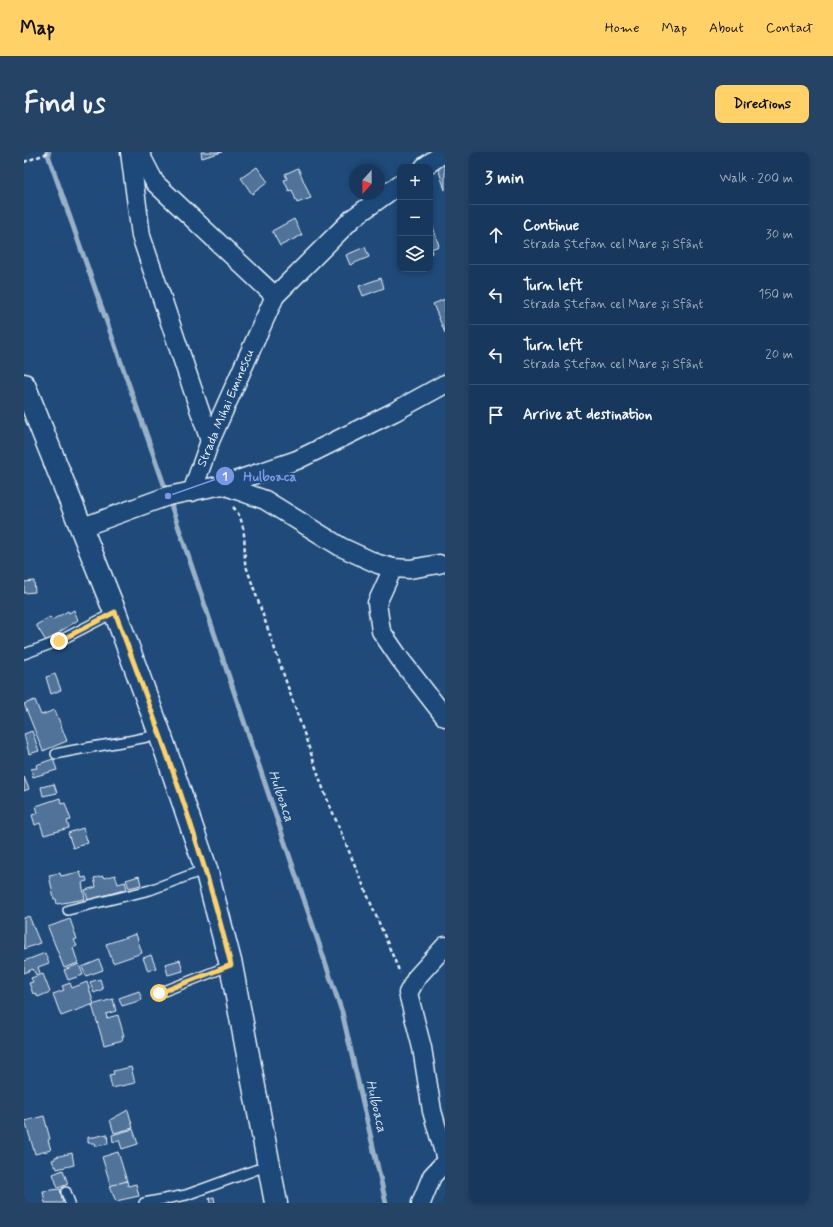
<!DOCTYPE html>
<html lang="en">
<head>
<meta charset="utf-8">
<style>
	body { margin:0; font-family:Mynerve,sans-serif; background:#244365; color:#f1f3f6 }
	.controls { position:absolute; right:12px; top:12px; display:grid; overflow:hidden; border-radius:8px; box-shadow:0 2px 6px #0003 }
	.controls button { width:36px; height:36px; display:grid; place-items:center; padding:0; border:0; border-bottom:1px solid #365272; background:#17385c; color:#f1f3f6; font:20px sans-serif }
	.compass { position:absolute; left:325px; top:12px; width:36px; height:36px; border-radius:50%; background:#17385c; box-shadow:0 2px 6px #0003; rotate:201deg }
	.stop { position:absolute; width:12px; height:12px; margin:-9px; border:3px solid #ffd166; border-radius:50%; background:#fff }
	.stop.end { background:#ffd166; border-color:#fff; box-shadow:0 1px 4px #0008 }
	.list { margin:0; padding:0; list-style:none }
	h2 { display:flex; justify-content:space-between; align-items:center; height:52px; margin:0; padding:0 16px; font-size:17px }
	h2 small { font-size:13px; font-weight:400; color:#9eacbb }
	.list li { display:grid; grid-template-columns:26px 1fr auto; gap:12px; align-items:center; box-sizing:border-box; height:60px; padding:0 16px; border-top:1px solid #365272 }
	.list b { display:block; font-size:15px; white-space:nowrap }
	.list p { margin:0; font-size:13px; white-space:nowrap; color:#9eacbb }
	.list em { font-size:13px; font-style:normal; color:#9eacbb }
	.icon { flex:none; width:22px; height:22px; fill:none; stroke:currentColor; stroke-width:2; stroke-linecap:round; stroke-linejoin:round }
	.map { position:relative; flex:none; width:421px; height:1051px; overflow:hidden; border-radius:8px }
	header { display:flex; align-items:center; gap:24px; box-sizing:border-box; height:56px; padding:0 20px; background:#ffd166; color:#111 }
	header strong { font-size:19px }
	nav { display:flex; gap:22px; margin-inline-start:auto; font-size:14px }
	.intro { display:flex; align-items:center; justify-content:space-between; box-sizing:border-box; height:96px; padding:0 24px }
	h1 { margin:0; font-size:28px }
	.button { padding:10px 18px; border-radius:8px; background:#ffd166; color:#111; font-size:14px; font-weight:700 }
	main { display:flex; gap:24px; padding:0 24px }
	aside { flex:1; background:#17385c; border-radius:8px; box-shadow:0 2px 6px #0003 }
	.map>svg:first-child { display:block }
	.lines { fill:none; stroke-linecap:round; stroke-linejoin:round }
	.stream { stroke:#9ab0c7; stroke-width:5 }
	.building { fill:#517399; stroke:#e8f1f8 }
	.service-casing { stroke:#e8f1f8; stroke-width:12 }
	.minor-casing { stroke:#e8f1f8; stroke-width:21 }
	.tertiary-casing { stroke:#e8f1f8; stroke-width:25 }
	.path { stroke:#e8f1f8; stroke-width:2.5; stroke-dasharray:4 3; stroke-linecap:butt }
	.service { stroke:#1f4a7a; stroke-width:9 }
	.minor { stroke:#1f4a7a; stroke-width:18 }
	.tertiary { stroke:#1f4a7a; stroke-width:22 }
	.route { stroke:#ffd166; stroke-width:5 }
	.labels { text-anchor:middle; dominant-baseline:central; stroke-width:4; stroke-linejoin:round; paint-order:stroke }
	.street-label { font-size:13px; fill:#e8f1f8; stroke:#1f4a7a }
	.water-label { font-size:14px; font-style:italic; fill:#d4e1ec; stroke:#1f4a7a }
	.leader { fill:none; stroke:#7897e6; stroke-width:1.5 }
	.callout-dot { fill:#7897e6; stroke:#1f4a7a; stroke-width:1.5 }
	.mark-label { font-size:12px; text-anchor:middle; font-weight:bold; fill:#fff }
	.callout-label { font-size:14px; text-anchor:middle; font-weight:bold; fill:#7897e6; stroke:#1f4a7a; stroke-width:4; stroke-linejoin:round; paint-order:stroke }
</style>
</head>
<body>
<header>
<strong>Map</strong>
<nav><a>Home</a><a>Map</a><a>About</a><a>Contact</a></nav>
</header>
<div class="intro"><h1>Find us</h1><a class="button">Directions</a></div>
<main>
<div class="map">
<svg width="421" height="1051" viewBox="0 0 421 1051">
	<rect width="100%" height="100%" fill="#1f4a7a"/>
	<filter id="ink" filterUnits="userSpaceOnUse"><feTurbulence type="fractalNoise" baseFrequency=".025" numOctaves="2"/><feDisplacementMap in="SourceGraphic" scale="8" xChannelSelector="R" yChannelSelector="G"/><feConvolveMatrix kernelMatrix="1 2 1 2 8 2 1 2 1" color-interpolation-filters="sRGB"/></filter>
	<g filter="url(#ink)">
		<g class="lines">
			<path class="stream" d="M23,0l121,344 174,516 44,191"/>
		</g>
		<g class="building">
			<path d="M177,0h21l-20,6z"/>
			<path d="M421,11v27l-8,-25z"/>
			<path d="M233,15l11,15 -16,12 -11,-16z"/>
			<path d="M274,16l13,30 -14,5 -5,-13 -3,1 -5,-11 3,-1 -2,-5z"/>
			<path d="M406,65l9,29 -8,3 1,4 -2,1z"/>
			<path d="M270,67l8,16 -22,11 -8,-15z"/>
			<path d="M341,95l4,10 -19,8 -4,-10z"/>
			<path d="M357,126l3,10 -21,8 -4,-10z"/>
			<path d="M421,147v34l-12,-29z"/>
			<path d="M10,429l1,11 -11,1v-11z"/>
			<path d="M50,458l4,10 -32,21 -10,-16 14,-8 2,3 16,-9 1,2z"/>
			<path d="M31,522l6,16 -10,4 -5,-17z"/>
			<path d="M11,548l6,15 14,-5 12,31 -24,10 -19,-47z"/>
			<path d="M8,579l7,20 -10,3 -5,-20z"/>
			<path d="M29,607l4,11 -24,7 -2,-8 6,-1 -1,-3z"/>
			<path d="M0,625l5,12 -5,2z"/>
			<path d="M30,632l3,9 -14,3 -2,-9z"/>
			<path d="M36,646l1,6 4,-1 6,17 -4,1 2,7 -25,7 -4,-12 -5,2 -3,-10 6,-2 -2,-7z"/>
			<path d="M59,676l5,15 -15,5 -5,-15z"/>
			<path d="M56,720l2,6 4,-1 1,4 -5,2 3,16 -28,5 -1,-5h-2l-5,-24 11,-2 1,3z"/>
			<path d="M91,723l3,9 7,-2 2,7 -39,11 -3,-10 11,-3 -2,-9 9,-2 1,2z"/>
			<path d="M115,724l2,9 -12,3 -3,-8z"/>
			<path d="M5,764l11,27 -16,6v-31z"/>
			<path d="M46,767l7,20 -3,1 3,6 -4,2 5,15 -14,5 -16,-41z"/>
			<path d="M112,782l6,19 -29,10 -7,-19z"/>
			<path d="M21,801l4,10 -11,4 2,6 -4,2 -3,-6 -9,4v-12z"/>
			<path d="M127,803l5,13 -8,3 -5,-13z"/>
			<path d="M75,808l4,10 -17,6 -4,-9z"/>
			<path d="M156,808l3,11 -15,4 -3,-11z"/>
			<path d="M55,812l4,11 -15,5 -4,-10z"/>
			<path d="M19,822l7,18 -12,5 -2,-4 -3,1 -4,-11 4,-1 -2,-4z"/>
			<path d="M76,827l3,10 -9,4 -4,-11z"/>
			<path d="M63,830l7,22 -33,12 -8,-22 11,-4 -2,-4 8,-3 2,5z"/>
			<path d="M115,839l3,9 -20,6 -3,-8z"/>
			<path d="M89,847l3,12 -10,3 1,4 11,-3 6,21h-2l1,4 -19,5 -12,-40z"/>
			<path d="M107,915l4,16 -23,5 -3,-13 5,-1 -1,-3z"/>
			<path d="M104,958l5,18 -19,5 -4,-13z"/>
			<path d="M20,964l6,23 -2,1 3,10 -16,4 -10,-33z"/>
			<path d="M109,977l5,15 -16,5 -3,-9 -6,2 -1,-7z"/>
			<path d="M83,982l1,10 -12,2 -1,-3h-7v-6h6z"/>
			<path d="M94,1000l9,29 -16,5 -9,-29z"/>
			<path d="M48,1001l2,12 -17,4 -1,-3h-2l-2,-6 3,-1v-2z"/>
			<path d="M39,1018l5,14 -10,4 -5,-14z"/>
			<path d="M103,1029l1,5 8,-2 3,12 -23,5 -7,-15z"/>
			<path d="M36,1037l3,14h-18l-2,-12z"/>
			<path d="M190,1045l1,6h-5l-1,-5z"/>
		</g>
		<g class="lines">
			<g class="service-casing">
				<g id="service">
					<path d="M0,502l35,-13 56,-29"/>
					<path d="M32,602c35,-8 70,-11 104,-20"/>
					<path d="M44,758l82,-20 56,-21"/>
					<path d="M135,841l72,-28"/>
					<path d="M42,1040l4,11"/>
					<path d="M120,1051l42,-8 83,-30"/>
				</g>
			</g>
			<g class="minor-casing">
				<g id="minor">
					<path d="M106,0l11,84 69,205"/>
					<path d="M115,0l16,31 120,113 -65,145 -18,51"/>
					<path d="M400,15l21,-15"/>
					<path d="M251,144l78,-78 47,-34"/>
					<path d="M199,333l42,15 76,47 37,17 15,4 17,1 29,-5"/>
					<path d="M56,376l88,-32 55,-11 74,-25 97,-48 51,-28"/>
					<path d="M369,416l-16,35 4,28 19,28 45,58"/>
					<path d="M421,794l-28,31 -9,16 14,55 10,63 13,45"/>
					<path d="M397,1051l11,-27 13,-14"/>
				</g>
			</g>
			<g class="tertiary-casing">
				<path id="tertiary" d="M0,233l91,227 45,122 46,135 25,96 45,238"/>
			</g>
			<g class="path">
				<path d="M0,10l27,-10"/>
				<path d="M209,355c14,14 11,38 12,56l80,231 75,179"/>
			</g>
			<use href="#service" class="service"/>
			<use href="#minor" class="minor"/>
			<use href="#tertiary" class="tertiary"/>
		</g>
	</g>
	<g class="lines" filter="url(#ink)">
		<path class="route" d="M35,489l56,-29c43,116 87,232 116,353l-72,28"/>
	</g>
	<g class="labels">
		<g class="street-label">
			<text transform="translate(202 256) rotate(-67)">Strada Mihai Eminescu</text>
		</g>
		<g class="water-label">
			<text transform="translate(257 644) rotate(71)">Hulboaca</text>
			<text transform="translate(352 954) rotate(77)">Hulboaca</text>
		</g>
	</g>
	<path class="leader" d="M144 344L201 324"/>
	<g class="callout-dot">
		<circle cx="144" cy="344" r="4"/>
		<circle cx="201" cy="324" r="10"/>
	</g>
	<g class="mark-label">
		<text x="201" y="328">1</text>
	</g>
	<g class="callout-label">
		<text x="246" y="329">Hulboaca</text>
	</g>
</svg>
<div class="controls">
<button>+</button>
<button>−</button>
<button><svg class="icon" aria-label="layers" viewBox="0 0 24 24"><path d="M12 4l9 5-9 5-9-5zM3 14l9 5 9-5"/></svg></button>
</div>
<svg class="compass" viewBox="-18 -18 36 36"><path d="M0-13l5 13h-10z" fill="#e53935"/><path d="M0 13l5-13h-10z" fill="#9eacbb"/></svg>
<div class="stop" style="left:135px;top:841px"></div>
<div class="stop end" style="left:35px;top:489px"></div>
</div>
<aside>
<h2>3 min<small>Walk · 200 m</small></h2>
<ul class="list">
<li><svg class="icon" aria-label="ahead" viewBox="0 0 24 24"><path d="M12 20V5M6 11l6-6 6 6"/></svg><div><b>Continue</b><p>Strada Ștefan cel Mare și Sfânt</p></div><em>30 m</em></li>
<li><svg class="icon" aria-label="left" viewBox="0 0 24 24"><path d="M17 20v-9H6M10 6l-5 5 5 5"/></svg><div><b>Turn left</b><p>Strada Ștefan cel Mare și Sfânt</p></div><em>150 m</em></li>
<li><svg class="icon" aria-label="left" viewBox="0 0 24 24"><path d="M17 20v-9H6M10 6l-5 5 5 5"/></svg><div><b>Turn left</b><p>Strada Ștefan cel Mare și Sfânt</p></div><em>20 m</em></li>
<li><svg class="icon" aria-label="arrive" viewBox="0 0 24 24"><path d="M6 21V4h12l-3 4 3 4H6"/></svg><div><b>Arrive at destination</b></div></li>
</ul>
</aside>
</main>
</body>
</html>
